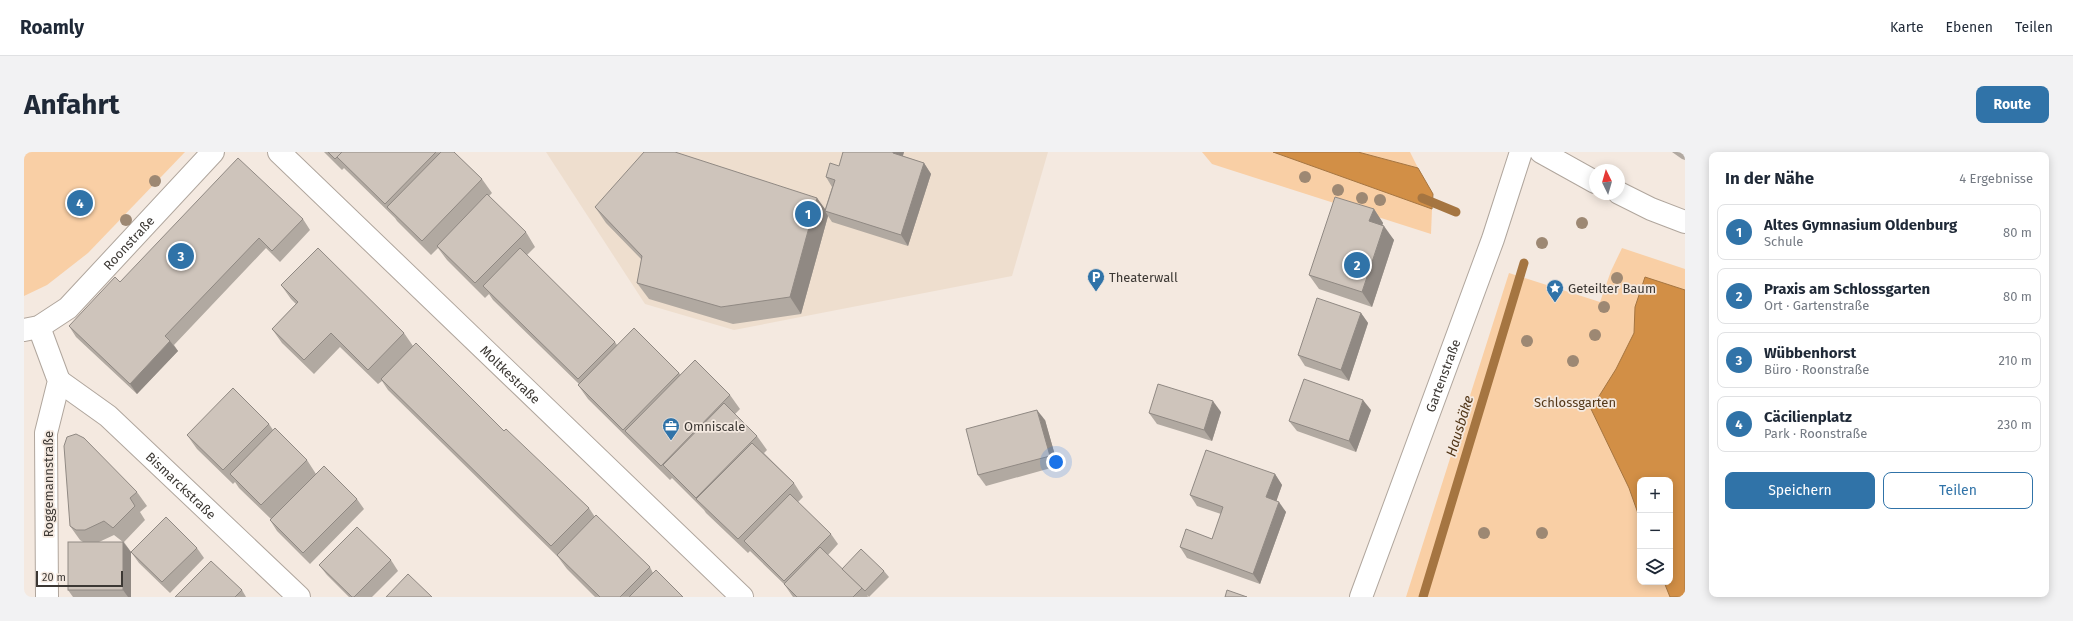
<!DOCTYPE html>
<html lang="de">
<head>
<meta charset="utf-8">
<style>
	body { margin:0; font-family:"Fira Sans",sans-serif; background:#f2f2f3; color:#1f2937 }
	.controls { position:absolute; right:12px; bottom:12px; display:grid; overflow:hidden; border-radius:8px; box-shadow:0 2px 10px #0003 }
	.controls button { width:36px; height:36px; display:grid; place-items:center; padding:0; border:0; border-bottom:1px solid #e0e1e3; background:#fff; color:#1f2937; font:20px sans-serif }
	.compass { position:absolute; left:1565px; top:12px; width:36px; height:36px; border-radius:50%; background:#fff; box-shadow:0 2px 10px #0003; rotate:355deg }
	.scale { position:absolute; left:12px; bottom:10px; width:87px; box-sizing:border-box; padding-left:4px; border:2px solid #3c3834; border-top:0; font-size:11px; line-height:14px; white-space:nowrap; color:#3c3834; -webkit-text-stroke:3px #f4e9e0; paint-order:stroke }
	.you { position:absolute; left:1032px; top:310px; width:14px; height:14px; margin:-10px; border:3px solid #fff; border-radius:50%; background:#1a73e8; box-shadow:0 0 0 6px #1a73e833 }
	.badge { display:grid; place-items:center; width:26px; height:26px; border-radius:50%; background:#3073a8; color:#fff; font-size:13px; font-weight:700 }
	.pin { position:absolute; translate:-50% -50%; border:2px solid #fff; box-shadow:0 1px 4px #0006 }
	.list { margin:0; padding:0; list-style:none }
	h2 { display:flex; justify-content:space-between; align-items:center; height:52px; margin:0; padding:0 16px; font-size:17px }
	h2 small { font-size:13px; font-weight:400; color:#747a83 }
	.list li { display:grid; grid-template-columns:26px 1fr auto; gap:12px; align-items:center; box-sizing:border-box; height:56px; margin:0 8px 8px; padding:0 8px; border:1px solid #e0e1e3; border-radius:8px }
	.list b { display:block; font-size:15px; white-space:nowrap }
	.list p { margin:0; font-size:13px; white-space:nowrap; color:#747a83 }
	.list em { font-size:13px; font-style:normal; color:#747a83 }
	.actions { display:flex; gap:8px; padding:12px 16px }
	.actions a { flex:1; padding:9px 0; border:1px solid #3073a8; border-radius:8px; text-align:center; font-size:14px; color:#3073a8 }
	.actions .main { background:#3073a8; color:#fff }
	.icon { flex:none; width:22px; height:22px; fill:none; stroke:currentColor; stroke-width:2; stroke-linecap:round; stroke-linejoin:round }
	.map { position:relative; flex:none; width:1661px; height:445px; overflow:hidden; border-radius:8px }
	header { display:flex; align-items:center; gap:24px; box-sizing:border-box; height:56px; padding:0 20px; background:#fff; border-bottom:1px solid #e0e1e3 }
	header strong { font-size:19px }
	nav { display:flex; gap:22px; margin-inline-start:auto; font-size:14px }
	.intro { display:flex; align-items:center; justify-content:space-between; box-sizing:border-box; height:96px; padding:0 24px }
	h1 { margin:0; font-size:28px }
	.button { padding:10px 18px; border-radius:8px; background:#3073a8; color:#fff; font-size:14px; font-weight:700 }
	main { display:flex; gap:24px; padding:0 24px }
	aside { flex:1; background:#fff; border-radius:8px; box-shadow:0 2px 10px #0003 }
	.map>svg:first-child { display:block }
	.built { fill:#eedece }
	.green { fill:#f9cfa5; fill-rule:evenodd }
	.water { fill:#d28f46; stroke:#a57541 }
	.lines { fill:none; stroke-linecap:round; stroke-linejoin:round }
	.stream { stroke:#a57541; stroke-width:9 }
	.street-casing { stroke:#b0a69d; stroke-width:24 }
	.secondary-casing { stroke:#b0a69d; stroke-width:24 }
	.street { stroke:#fff; stroke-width:22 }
	.secondary { stroke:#fff; stroke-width:22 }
	.tree { fill:#9d8873 }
	.wall { fill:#b1a9a1; fill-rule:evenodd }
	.shaded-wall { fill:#908983 }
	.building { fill:#cec4bb; stroke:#908983 }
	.labels { text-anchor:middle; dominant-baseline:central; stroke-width:3.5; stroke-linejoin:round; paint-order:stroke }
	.street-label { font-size:13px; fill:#3c3834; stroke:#f4e9e0 }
	.poi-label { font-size:13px; fill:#3c3834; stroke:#f4e9e0; text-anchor:start }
	.park-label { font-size:13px; fill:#55391a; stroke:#f4e9e0 }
	.water-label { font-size:14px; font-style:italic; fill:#523617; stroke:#f4e9e0 }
</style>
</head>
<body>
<header>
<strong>Roamly</strong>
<nav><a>Karte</a><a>Ebenen</a><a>Teilen</a></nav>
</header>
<div class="intro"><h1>Anfahrt</h1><a class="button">Route</a></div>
<main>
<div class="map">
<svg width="1661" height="445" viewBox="0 0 1661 445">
	<rect width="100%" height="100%" fill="#f4e9e0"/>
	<path class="built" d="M522,0h502l-36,124 -278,54 -89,-26z"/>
	<g class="green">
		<path d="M0,0h161l-97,101 -41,32 -23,11z"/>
		<path d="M1178,0h71l159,57 -1,25 -219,-70z"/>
		<path d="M1334,0h52l8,16z"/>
		<path d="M1598,96l63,21v328h-279l103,-324 91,29 11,-31zM1616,328h30v102h-30z"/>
	</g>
	<g class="water">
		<path d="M1249,0h85l60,16 15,26 -1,15z"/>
		<path d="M1621,125l40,13v307h-15l-6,-15h6v-102h-30v39l-11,-31 -38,-79 25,-40 18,-36 1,-26z"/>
	</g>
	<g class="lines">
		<g class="stream">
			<path d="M1398,46l34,14"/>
			<path d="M1399,445l101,-334"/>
		</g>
		<g class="street-casing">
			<g id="street">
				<path id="s1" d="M255,0l463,445"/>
				<path d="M15,175l20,54 -13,52 1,164"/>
				<path id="s2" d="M0,178l15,-3 29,-19 145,-156"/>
				<path id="s3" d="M35,229l49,35 191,181"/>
			</g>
		</g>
		<g class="secondary-casing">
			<g id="secondary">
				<path d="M1517,0l54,30"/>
				<path d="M1595,41l32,16 34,13"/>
				<path id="s4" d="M1337,445l132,-358 28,-87"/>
			</g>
		</g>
		<use href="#street" class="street"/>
		<use href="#secondary" class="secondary"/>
	</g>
	<g class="tree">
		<circle cx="1281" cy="25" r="6"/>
		<circle cx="131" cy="29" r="6"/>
		<circle cx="1314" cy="38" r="6"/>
		<circle cx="1338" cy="46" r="6"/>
		<circle cx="1356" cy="48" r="6"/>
		<circle cx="102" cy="68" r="6"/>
		<circle cx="1558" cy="71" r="6"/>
		<circle cx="1518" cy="91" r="6"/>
		<circle cx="1593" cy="126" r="6"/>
		<circle cx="1580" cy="155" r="6"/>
		<circle cx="1571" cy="183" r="6"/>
		<circle cx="1503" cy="189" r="6"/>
		<circle cx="1549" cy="209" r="6"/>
		<circle cx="1460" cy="381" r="6"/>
		<circle cx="1518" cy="381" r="6"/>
	</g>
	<g class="wall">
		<path d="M300,0h130l28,27 10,14 -3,3 37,36 9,15 -8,8 88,87 2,3 62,28 1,1 50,21 10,14 -5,5 22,22 10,14 -3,3 30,30 9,14 -5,5 33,32 7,10 -10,11 14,14 42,2 5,6 -20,20 -2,-2 1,2h-75l-9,-13 -34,-33 -2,2 -42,-40 -2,-3 -32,-32 -2,2 -82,-81 -10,-14 1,-1 -86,-84 -4,-6 -4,4 -38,-38 -9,-12 -7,7 -34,-34 -2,-3 -48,-47 -3,-3 -2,2z"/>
		<path d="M880,0l-1,4 21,7 7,11 -23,72 -76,-24 -4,-6 -27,98 -68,10 -84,-25 -12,-16 5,-23 -36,-37 -11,-16 222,-9 8,11 7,-22 -6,-10 13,-11z"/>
		<path d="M1648,0h13v8l-3,-1z"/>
		<path d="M1350,57l9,14 -1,3 12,14 -22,67 -53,-18 -10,-14z"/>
		<path d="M279,67l7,11 -30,32 -14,-14 -92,97 4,6 -41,43 -61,-57 -7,-11 51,-44z"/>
		<path d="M257,133l123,48 9,13 91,85 85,77 6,9 55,50 3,6 30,24h-88l-28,-28 -9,-12 -170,-167 -6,-9 -4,3 -38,-37 -26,27 -32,-31 -10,-14 24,-25 -5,-5z"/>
		<path d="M1337,161l7,10 -19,58 -44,-15 -7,-11z"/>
		<path d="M1347,258l-15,42 -59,-21 -8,-10z"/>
		<path d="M1197,260l-9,29 -55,-17 -8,-11z"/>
		<path d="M1021,268l13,46 -72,20 -8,-11z"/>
		<path d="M245,272l4,6 34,30 9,14 41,25 7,10 -54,55 -33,-33 -7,-11 1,-1 -32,-31 -4,-6 -2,2 -36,-35 -10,-14z"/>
		<path d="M1251,322l7,11 -6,16 10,11 -26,72 -73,-26 -7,-11 32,-8 9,-25 -24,-8 -7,-11z"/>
		<path d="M113,340l10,14 -7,6 5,8 -21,22 7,10v45h-58l-5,-7 15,-48 -3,-2 -10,-14zM90,383l9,7h-24z"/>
		<path d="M173,396l7,10 -34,35 -31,-30 -8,-11z"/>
		<path d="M367,408l7,11 -26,26h-23l-22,-22 -8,-10z"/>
		<path d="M218,438l4,7h-71z"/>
	</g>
	<g class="shaded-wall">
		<path d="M869,0h11l-4,12 -7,-11z"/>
		<path d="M900,11l7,11 -23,72 -7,-11z"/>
		<path d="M793,46l10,14 -2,-1 3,5 -27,98 -11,-17z"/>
		<path d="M1350,57l9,14 -4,12 -10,-14z"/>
		<path d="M1360,74l10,14 -22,67 -10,-15z"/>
		<path d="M1337,161l7,10 -19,58 -8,-11z"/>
		<path d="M146,189l8,10 -41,43 -7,-10z"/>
		<path d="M1339,248l8,10 -15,42 -7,-11z"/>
		<path d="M1189,249l8,11 -9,29 -8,-11z"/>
		<path d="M1013,258l8,10 13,46 -8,-10z"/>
		<path d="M1251,322l7,11 -8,23 -8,-11z"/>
		<path d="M1255,350l7,10 -26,72 -7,-10z"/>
		<path d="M99,390l8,10v45h-3l-5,-7z"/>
	</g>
	<g class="building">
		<path d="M304,0h14l-7,7z"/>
		<path d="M318,0h94l-51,52 -48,-47z"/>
		<path d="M417,0h13l28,27 -60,62 -35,-34z"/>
		<path d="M620,0h31l142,46 -27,99 -69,10 -84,-24 5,-27 -47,-49z"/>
		<path d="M819,0h50v1l31,10 -23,72 -76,-24 10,-31 -9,-3 4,-14 9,3z"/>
		<path d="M214,6l65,61 -31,32 -13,-13 -94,98 5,5 -40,43 -61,-58 46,-49 5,5z"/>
		<path d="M463,42l39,38 -51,51 -38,-37z"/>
		<path d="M1311,45l39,12 -5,12 15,5 -22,66 -53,-17z"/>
		<path d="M294,96l86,85 -36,37 -37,-37 -27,27 -32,-31 26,-27 -17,-17z"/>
		<path d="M496,96l95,94 -37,37 -95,-93z"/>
		<path d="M1293,146l44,15 -20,57 -43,-15z"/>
		<path d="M610,176l45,45 -56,57 -45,-45z"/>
		<path d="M392,191l88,88 2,-2 83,79 -38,38 -170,-167z"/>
		<path d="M671,208l35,35 -69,71 -36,-35z"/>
		<path d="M1280,227l59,21 -14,41 -60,-20z"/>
		<path d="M1134,232l55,17 -9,29 -55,-17z"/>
		<path d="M209,236l36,36 -46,46 -36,-35z"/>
		<path d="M700,251l33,33 -61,62 -33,-33z"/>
		<path d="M1013,258l13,46 -72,19 -12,-46z"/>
		<path d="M251,276l32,32 -46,45 -31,-31z"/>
		<path d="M52,282l8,4 53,54 -7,6 5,8 -22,22 -9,-7 -19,9h-9l-6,-4 -6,-80 3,-9z"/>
		<path d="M728,291l42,40 -56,56 -42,-40z"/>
		<path d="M1182,298l69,24 -9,23 13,5 -26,72 -73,-27 6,-18 26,10 11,-32 -33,-12z"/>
		<path d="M300,314l33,33 -54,54 -33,-33z"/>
		<path d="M766,342l41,40 -47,47 -40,-40z"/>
		<path d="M572,363l54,52 -30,30h-20l-43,-42z"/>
		<path d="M142,365l31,31 -35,34 -31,-30z"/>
		<path d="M333,375l34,33 -37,37h-2l-33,-32z"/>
		<rect x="44" y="390" width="55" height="48"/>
		<path d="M796,395l42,41 -9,9h-56l-13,-13z"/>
		<path d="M837,397l23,22 -19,20 -23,-22z"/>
		<path d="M187,409l31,29 -7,7h-60z"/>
		<path d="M632,418l27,27h-54z"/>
		<path d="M384,422l24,23h-46z"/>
		<path d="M1203,438l20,7h-22z"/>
	</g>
	<defs>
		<g id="parking-pin" transform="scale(0.9)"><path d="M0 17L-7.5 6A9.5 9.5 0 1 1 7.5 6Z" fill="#3073a8" stroke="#f4e9e0"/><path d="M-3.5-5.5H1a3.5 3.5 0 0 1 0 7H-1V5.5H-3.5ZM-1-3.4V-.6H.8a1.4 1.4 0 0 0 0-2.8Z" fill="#fff"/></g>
		<g id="sight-pin" transform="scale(0.9)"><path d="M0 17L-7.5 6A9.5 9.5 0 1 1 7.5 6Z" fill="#3073a8" stroke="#f4e9e0"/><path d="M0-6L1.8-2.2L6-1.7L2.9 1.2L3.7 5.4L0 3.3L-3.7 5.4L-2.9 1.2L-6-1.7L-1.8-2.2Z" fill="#fff"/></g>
		<g id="office-pin" transform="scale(0.9)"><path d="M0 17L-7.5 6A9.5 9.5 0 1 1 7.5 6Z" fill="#3073a8" stroke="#f4e9e0"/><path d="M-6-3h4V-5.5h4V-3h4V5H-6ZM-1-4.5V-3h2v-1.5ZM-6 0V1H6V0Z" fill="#fff"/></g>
	</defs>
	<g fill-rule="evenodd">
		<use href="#parking-pin" x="1072" y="125"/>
		<use href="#sight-pin" x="1531" y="136"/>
		<use href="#office-pin" x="647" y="274"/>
	</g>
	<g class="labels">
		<g class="street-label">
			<text stroke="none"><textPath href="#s2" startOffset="139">Roonstraße</textPath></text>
			<text stroke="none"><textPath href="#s1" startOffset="321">Moltkestraße</textPath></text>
			<text stroke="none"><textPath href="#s4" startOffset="236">Gartenstraße</textPath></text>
			<text transform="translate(24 332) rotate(-90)">Roggemannstraße</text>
			<text stroke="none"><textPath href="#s3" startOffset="161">Bismarckstraße</textPath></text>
		</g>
		<g class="poi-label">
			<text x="1085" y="125">Theaterwall</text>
			<text x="1544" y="136">Geteilter Baum</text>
			<text x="660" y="274">Omniscale</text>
		</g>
		<g class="park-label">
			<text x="1551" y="250">Schlossgarten</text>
		</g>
		<g class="water-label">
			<text transform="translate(1436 274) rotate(-73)">Hausbäke</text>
		</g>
	</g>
</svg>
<div class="controls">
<button>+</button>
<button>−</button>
<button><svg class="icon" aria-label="layers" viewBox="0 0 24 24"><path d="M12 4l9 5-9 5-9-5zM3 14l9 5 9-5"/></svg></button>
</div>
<svg class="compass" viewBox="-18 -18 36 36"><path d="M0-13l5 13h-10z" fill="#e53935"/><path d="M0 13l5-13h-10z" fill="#747a83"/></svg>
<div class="scale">20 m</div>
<div class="you"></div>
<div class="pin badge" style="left:784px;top:62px">1</div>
<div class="pin badge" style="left:1333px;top:113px">2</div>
<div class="pin badge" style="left:157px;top:104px">3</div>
<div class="pin badge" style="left:56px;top:51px">4</div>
</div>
<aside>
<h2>In der Nähe<small>4 Ergebnisse</small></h2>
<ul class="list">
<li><span class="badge">1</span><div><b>Altes Gymnasium Oldenburg</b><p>Schule</p></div><em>80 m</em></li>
<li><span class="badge">2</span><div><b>Praxis am Schlossgarten</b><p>Ort · Gartenstraße</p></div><em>80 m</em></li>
<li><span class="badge">3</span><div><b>Wübbenhorst</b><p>Büro · Roonstraße</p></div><em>210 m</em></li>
<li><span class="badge">4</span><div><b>Cäcilienplatz</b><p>Park · Roonstraße</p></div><em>230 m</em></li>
</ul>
<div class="actions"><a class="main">Speichern</a><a>Teilen</a></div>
</aside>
</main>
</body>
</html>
